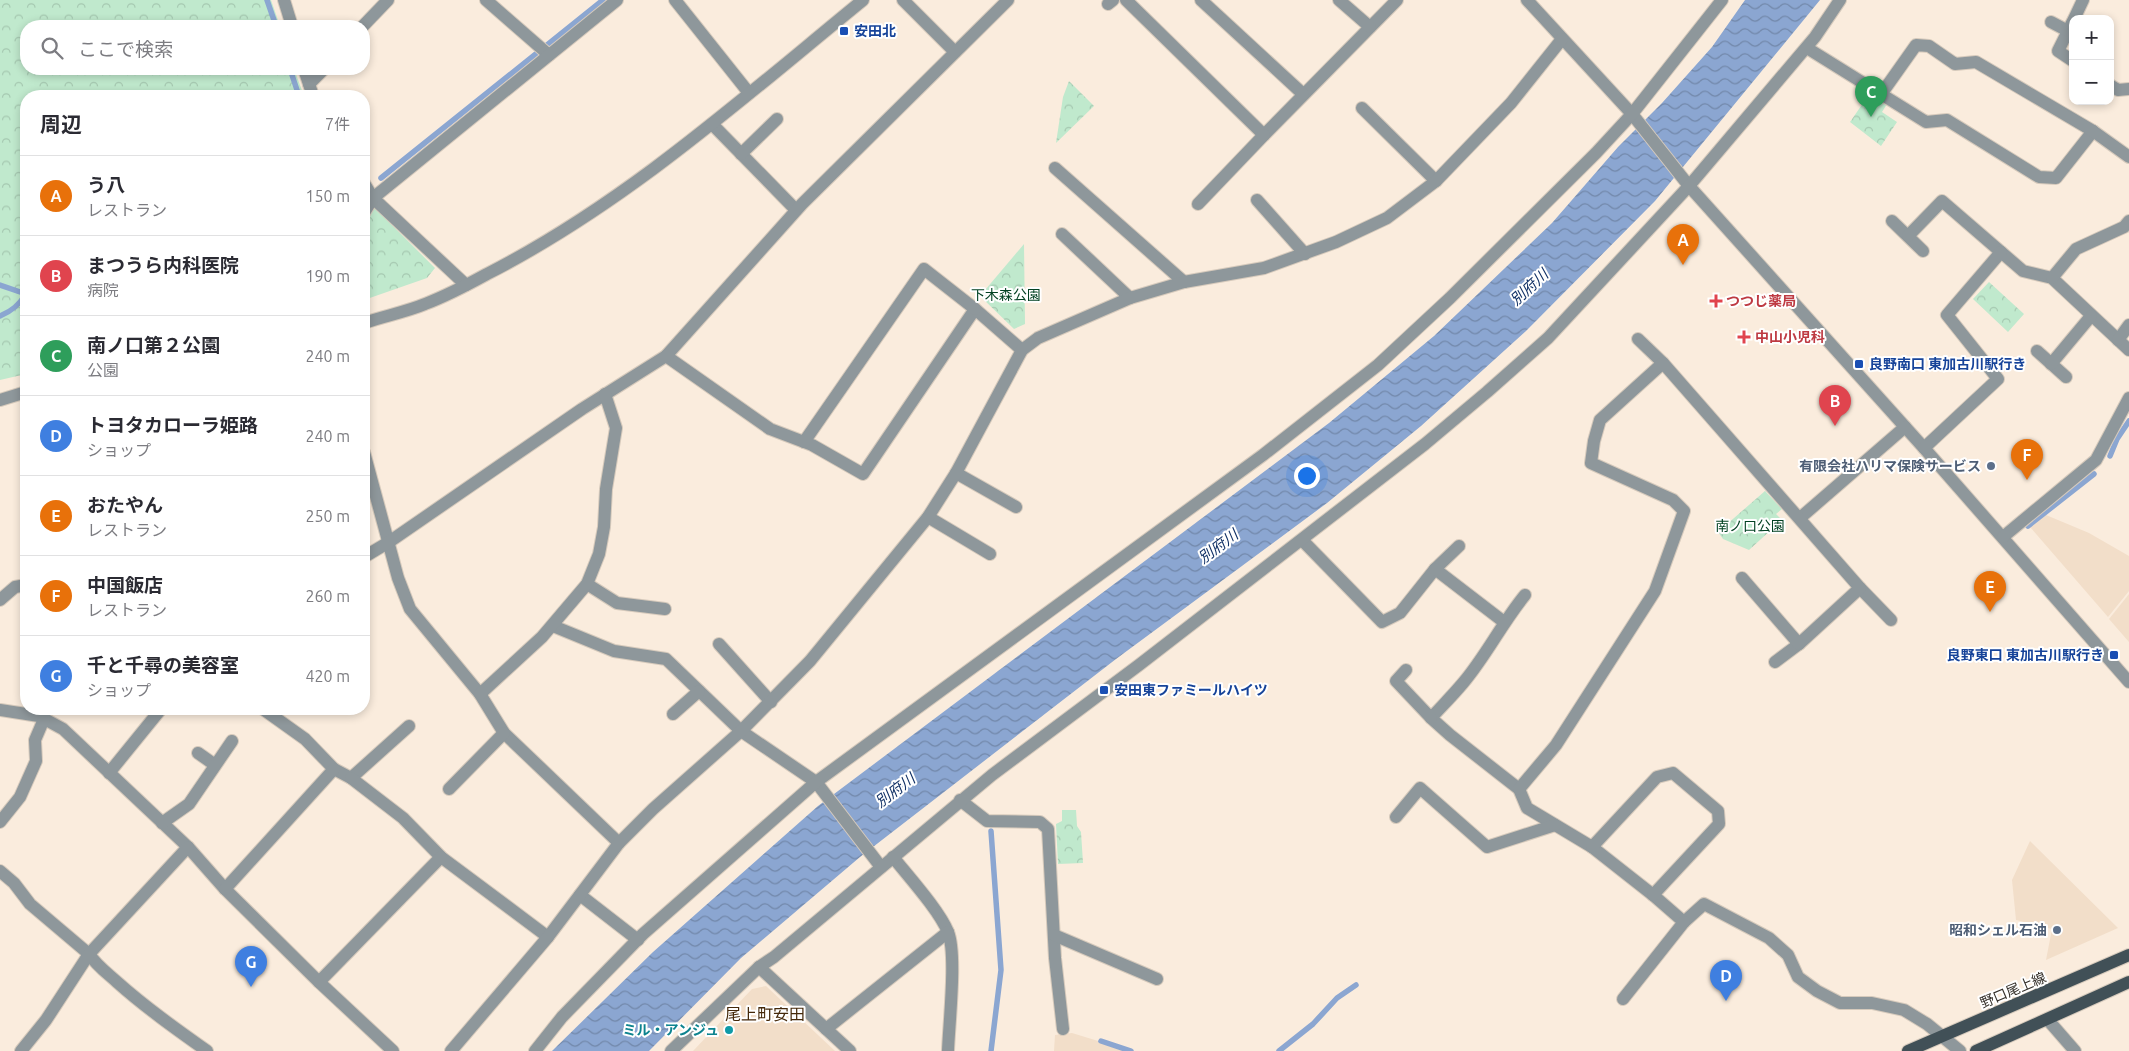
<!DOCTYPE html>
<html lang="ja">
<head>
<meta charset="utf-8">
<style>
	body { margin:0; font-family:Ubuntu,"Noto Sans JP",sans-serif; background:#f7f7f7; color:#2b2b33 }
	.controls { position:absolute; right:15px; top:15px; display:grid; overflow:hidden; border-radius:10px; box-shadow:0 2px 8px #0003 }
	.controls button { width:45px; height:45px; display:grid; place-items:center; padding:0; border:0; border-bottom:1px solid #e1e1e2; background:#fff; color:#2b2b33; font:25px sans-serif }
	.you { position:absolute; left:1306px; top:475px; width:18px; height:18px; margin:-12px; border:4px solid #fff; border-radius:50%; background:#1a73e8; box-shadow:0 0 0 8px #1a73e833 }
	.badge { display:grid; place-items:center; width:32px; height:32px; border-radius:50%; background:#a86e2e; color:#fff; font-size:16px; font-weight:700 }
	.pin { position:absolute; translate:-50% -41px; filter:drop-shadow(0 1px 2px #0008) }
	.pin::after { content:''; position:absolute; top:26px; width:18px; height:15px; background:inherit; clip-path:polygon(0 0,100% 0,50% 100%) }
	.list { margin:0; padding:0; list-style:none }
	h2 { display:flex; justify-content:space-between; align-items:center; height:65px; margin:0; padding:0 20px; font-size:21px }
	h2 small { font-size:16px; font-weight:400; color:#7c7c81 }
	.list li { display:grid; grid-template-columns:32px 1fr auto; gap:15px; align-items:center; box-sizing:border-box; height:80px; padding:0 20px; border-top:1px solid #e1e1e2 }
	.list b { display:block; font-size:19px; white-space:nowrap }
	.list p { margin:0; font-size:16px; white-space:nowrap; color:#7c7c81 }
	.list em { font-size:16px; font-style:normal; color:#7c7c81 }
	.icon { flex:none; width:28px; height:28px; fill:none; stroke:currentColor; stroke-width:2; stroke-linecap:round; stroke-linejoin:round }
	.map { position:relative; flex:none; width:2129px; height:1051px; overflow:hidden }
	.search { position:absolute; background:#fff; box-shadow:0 2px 8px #0003; left:20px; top:20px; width:350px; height:55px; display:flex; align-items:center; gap:12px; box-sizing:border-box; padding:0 18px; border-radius:20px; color:#7c7c81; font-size:19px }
	.panel { position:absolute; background:#fff; box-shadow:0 2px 8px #0003; left:20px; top:90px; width:350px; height:625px; border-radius:20px }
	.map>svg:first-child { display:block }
	.built { fill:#f2dec9 }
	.park { fill:url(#park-crowns) }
	.water { fill:url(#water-waves) }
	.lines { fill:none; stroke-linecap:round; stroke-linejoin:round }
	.stream { stroke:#8ba6d1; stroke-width:5.5 }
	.minor-casing { stroke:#d6cabc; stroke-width:14 }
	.major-casing { stroke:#d6cabc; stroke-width:14 }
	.minor { stroke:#8e979b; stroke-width:12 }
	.major { stroke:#415057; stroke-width:12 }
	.transit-dot { fill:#1a4fb4; stroke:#fff; stroke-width:2 }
	.health-dot { fill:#e0444e; stroke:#fff; stroke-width:2 }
	.service-dot { fill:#5c6f8a; stroke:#fff; stroke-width:2 }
	.culture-dot { fill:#0f9aa8; stroke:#fff; stroke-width:2 }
	.labels { text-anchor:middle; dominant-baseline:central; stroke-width:4; stroke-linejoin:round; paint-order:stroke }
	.transit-label { font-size:14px; font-weight:bold; fill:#164399; stroke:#fff; text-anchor:start }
	.park-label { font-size:14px; fill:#024122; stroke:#fff }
	.health-label { font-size:14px; font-weight:bold; fill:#be3a42; stroke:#fff; text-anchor:start }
	.service-label { font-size:14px; font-weight:bold; fill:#4e5e75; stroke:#fff; text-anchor:end }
	.street-label { font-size:14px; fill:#332e28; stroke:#fff }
	.culture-label { font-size:14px; font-weight:bold; fill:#0d838f; stroke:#fff; text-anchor:end }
	.water-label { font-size:15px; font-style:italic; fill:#103065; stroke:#fff }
	.quarter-label { font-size:16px; fill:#45290a; stroke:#fff }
</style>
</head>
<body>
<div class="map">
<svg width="2129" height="1051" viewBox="0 0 2129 1051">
	<defs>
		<pattern id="park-crowns" width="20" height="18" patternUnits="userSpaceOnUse" patternTransform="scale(1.25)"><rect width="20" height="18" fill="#c0e9cd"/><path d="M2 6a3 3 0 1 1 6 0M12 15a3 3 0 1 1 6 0" fill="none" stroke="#a5c8b0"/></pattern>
		<pattern id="water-waves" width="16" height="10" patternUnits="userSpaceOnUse" patternTransform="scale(1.25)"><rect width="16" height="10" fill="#8ba6d1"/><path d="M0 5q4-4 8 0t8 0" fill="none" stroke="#7288aa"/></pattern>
	</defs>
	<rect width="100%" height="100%" fill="#faecdd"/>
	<g class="built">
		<path d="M2046,515l43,18 40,23v35l-21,26 -78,-90z"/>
		<path d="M2129,594v48l-20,-23z"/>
		<path d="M2030,841l88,87 -72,32 6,-31 -36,-9 -4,-40z"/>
		<path d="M766,986l69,65h-142l59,-62z"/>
		<path d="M1072,1033l49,15 6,3h-73l1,-16z"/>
	</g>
	<g class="park">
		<path d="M0,0h271l9,26h-254v43h268l10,27h-278v278l-26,6z"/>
		<path d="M1069,81l25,25 -38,37 7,-46z"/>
		<path d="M1870,93l17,11 -5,8 15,10 -16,24 -31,-24z"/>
		<path d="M374,207l61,61 -8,10 -63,22v-74z"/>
		<path d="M1024,244l1,80 -11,5 -34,-33z"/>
		<path d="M1989,282l35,32 -16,18 -35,-33z"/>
		<path d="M1765,491l17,18 -6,5 6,6 -33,30 -26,-11 -5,-7z"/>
		<path d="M1062,810h14l1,16 4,6 2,31 -25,1 -2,-40 6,-3z"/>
	</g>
	<path class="water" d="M1745,0h75l-165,201 -129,130 -105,95 -94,77 -211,156 -256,198 -119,101 -92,93h-97l101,-99 165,-146 511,-383 105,-87 118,-113 66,-76 44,-44 50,-56z"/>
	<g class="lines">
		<g class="stream">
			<path d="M267,0l9,26"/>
			<path d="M290,69l9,27"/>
			<path d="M381,178l222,-178"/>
			<path d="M0,285l26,9"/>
			<path d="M0,316c12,-5 19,-11 26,-22"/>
			<path d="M2110,456l7,-17 12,-18"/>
			<path d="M2028,526l66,-52"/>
			<path d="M991,831l10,139 -10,81"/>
			<path d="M1101,1041l30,10"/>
			<path d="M1279,1051l34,-27 24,-26 19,-13"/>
		</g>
		<g class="minor-casing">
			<g id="minor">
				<path d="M284,0l8,26"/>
				<path d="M486,0l63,55"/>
				<path d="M675,0l74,93"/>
				<path d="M903,0l52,52"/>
				<path d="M1126,0l138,135 133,-135"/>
				<path d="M1201,0l102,94"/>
				<path d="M1339,0l31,27"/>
				<path d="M1527,0l105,114 57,72 235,262 205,234"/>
				<path d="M1108,4l5,-4"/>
				<path d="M2074,19l9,-19"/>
				<path d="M2073,21l-15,30 15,10"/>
				<path d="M2051,22l17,9"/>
				<path d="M363,26l25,-26"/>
				<path d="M1807,48l119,74 21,-2 92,57 17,1 37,-47"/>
				<path d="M304,69l9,27"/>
				<path d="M309,84l15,-15"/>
				<path d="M2110,85l8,5 11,-1"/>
				<path d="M1882,93l34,-48 13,1 26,18 21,-2 117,69 36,26"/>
				<path d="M1362,108l74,73"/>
				<path d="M712,124l84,86"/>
				<path d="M741,154l36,-35"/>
				<path d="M1055,168l129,114"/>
				<path d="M364,183l9,15 93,87"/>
				<path d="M1257,200l48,54"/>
				<path d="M1198,204l66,-69"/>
				<path d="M364,213l9,-15 244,-198"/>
				<path d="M1892,221l31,30"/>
				<path d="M1062,234l68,64"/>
				<path d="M1908,236l34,-35 81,70 29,7 77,72"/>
				<path d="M2052,278l24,-29 48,-22 5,-6"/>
				<path d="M364,323c20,-7 42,-11 61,-19 21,-8 42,-19 62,-30 139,-71 256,-176 376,-274"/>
				<path d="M1638,339l25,24"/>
				<path d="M2118,340l11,-15"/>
				<path d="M2037,351l29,26"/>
				<path d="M666,356l104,73 42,16 51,29 112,-165 47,41"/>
				<path d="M2051,364l40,-48"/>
				<path d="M0,400l26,-8"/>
				<path d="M804,442l120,-173 51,40"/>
				<path d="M1924,448l74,-69 -51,-64 54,-63"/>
				<path d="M364,452l34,126 12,31 70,85 24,39 115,110"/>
				<path d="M956,473l60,34"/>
				<path d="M928,517l62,37"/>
				<path d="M1800,518l105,-91"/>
				<path d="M2003,537l93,-77 33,-62"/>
				<path d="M1302,540l80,82 18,-9 35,-44 24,-23"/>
				<path d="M364,557l25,-15 193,-133 84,-53 136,-152 206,-204"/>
				<path d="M1435,569l69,53"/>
				<path d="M587,584l30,19 48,6"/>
				<path d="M1860,588l31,32"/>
				<path d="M1525,595c-23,28 -39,61 -62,88 -10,12 -21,23 -32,35l19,17 69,54 8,19 65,39 61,48 31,27 20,-18 65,34 19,17 10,22 19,14 23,12h32l32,7 23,14 33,27"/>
				<path d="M0,600l15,-13 11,-2"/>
				<path d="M553,626l61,25 52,8 75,72 75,51 65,85"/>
				<path d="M719,644l52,58"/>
				<path d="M1775,662l24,-18"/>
				<path d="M1406,670l-10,11 35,37"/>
				<path d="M480,694l62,-57 45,-53 12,-30 5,-27 2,-38 10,-61 -11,-34"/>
				<path d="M263,709l42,30 29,30 17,9 58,-52"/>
				<path d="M0,710l39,6 24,13 125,118 37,42 94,93 74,69"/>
				<path d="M673,714l26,-23"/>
				<path d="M198,753l17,12"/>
				<path d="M109,773l52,-64"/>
				<path d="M351,778l52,40 38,39 107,80"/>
				<path d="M449,789l55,-56"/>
				<path d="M1519,789l37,-44 99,-154 29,-80 -11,-11 -82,-37 3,-22 6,-21 63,-57 197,225 -61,56 -57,-66"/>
				<path d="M960,800l27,21 53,1 8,7 7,129 8,71"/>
				<path d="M1396,817l24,-29 67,59 68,-22"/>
				<path d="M0,822l20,-25 16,-36 -1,-21 9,-21"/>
				<path d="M162,823l27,-19 43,-63"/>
				<path d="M1592,847l65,-70 16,-4 45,38 1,13 -66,71"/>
				<path d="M893,857c15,19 46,53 55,75 9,22 1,91 0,119"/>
				<path d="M0,871l14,12 16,21 59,50c7,11 18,19 28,28 28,25 59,47 90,69"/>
				<path d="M225,889l109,-120"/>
				<path d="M580,895l58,45"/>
				<path d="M1054,935l103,44"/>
				<path d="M759,967l91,84"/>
				<path d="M319,982l122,-125"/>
				<path d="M1623,999l61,-77"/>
				<path d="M2048,1020l27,31"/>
				<path d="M826,1029l122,-97"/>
				<path d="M21,1051l25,-31 43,-66 99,-107"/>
				<path d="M451,1051l97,-114 71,-94 34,-34 88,-78 69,-70 118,-144 28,-44 66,-123 16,-12 92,-40 54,-16 80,-14 72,-26 51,-24 49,-37 75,-78 51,-64"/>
				<path d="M535,1051l27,-34 81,-83 173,-152 447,-327 115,-90 72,-67 146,-145 36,-39 90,-114"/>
				<path d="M671,1051l88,-84 15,-10 218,-182 147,-110 286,-221 62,-52 61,-54 141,-152 126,-149 25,-37"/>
			</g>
		</g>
		<g class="major-casing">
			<g id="major">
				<path d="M1908,1051l221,-96"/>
				<path d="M1976,1051l153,-69"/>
			</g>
		</g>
		<use href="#minor" class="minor"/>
		<use href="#major" class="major"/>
	</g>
	<g class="transit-dot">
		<rect x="839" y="26" width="10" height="10" rx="2.5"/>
		<rect x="1854" y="359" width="10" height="10" rx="2.5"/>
		<rect x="2109" y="650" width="10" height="10" rx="2.5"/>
		<rect x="1099" y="685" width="10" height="10" rx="2.5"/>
	</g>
	<g class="health-dot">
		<path d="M1713.5 293.5h5v5h5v5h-5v5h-5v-5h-5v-5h5z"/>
		<path d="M1741.5 329.5h5v5h5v5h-5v5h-5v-5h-5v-5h5z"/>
	</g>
	<g class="service-dot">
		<circle cx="1991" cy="466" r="5"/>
		<circle cx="2057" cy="930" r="5"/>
	</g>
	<circle class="culture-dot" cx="729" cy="1030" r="5"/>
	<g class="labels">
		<g class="transit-label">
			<text x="854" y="31">安田北</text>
			<text x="1869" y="364">良野南口 東加古川駅行き</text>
			<text x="2104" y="655" text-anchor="end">良野東口 東加古川駅行き</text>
			<text x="1114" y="690">安田東ファミールハイツ</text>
		</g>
		<g class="park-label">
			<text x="1006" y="295">下木森公園</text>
			<text x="1750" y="526">南ノ口公園</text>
		</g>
		<g class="health-label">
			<text x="1726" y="301">つつじ薬局</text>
			<text x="1755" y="337">中山小児科</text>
		</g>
		<g class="service-label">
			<text x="1981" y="466">有限会社ハリマ保険サービス</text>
			<text x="2047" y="930">昭和シェル石油</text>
		</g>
		<g class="street-label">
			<text transform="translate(2013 990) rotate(-23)">野口尾上線</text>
		</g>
		<g class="culture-label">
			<text x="719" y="1030">ミル・アンジュ</text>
		</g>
		<g class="water-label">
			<text transform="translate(1529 287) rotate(-43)">別府川</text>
			<text transform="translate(1218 546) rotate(-37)">別府川</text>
			<text transform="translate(895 790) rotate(-37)">別府川</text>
		</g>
		<g class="quarter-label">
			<text x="765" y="1014">尾上町安田</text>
		</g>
	</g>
</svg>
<div class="controls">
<button>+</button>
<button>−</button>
</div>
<div class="you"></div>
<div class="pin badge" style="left:1683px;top:265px;background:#e8710a">A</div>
<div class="pin badge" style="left:1835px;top:426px;background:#e0444e">B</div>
<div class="pin badge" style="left:1871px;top:117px;background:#2e9e5b">C</div>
<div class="pin badge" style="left:1726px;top:1001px;background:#3f7fe0">D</div>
<div class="pin badge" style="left:1990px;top:612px;background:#e8710a">E</div>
<div class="pin badge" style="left:2027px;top:480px;background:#e8710a">F</div>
<div class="pin badge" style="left:251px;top:987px;background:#3f7fe0">G</div>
<div class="search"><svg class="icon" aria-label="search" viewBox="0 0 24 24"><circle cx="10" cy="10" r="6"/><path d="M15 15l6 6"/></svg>ここで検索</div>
<section class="panel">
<h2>周辺<small>7件</small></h2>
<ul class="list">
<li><span class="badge" style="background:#e8710a">A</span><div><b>う八</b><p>レストラン</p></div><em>150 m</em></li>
<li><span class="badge" style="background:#e0444e">B</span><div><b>まつうら内科医院</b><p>病院</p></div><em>190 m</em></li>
<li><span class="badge" style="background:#2e9e5b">C</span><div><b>南ノ口第２公園</b><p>公園</p></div><em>240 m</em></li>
<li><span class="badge" style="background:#3f7fe0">D</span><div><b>トヨタカローラ姫路</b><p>ショップ</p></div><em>240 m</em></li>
<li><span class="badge" style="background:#e8710a">E</span><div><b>おたやん</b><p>レストラン</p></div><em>250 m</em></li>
<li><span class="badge" style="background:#e8710a">F</span><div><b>中国飯店</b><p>レストラン</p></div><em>260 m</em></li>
<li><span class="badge" style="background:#3f7fe0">G</span><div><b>千と千尋の美容室</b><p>ショップ</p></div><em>420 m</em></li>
</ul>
</section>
</div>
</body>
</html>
